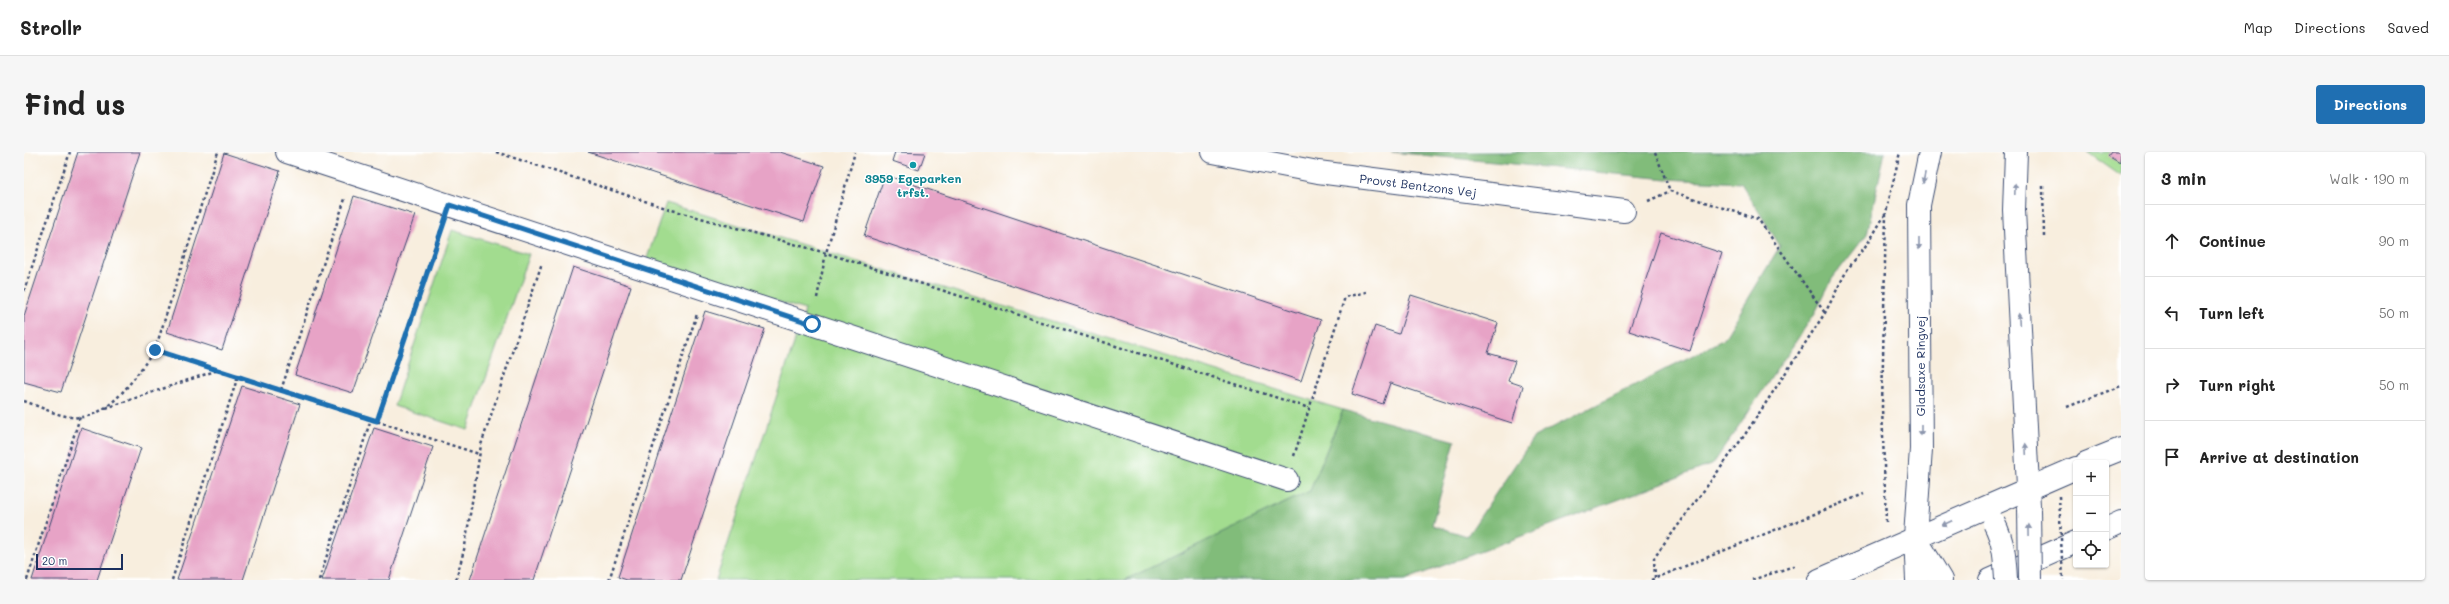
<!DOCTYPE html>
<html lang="en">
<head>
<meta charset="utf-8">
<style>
	body { margin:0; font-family:Mali,sans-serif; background:#f6f6f6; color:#222 }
	.controls { position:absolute; right:12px; bottom:12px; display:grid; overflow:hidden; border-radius:4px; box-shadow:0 1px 3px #0004 }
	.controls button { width:36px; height:36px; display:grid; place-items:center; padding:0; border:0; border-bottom:1px solid #e0e0e0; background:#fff; color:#222; font:20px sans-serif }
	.scale { position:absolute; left:12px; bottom:10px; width:87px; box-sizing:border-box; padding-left:4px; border:2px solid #1b2f5e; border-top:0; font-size:11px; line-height:14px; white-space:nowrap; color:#1b2f5e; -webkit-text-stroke:3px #fff; paint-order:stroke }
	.stop { position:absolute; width:12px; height:12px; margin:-9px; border:3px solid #1f6fb2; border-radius:50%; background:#fff }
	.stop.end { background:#1f6fb2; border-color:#fff; box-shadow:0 1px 4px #0008 }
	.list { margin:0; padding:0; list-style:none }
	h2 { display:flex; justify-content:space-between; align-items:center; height:52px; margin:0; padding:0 16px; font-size:17px }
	h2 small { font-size:13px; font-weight:400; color:#767676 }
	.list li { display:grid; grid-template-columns:26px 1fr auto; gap:12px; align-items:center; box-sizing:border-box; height:72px; padding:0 16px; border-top:1px solid #e0e0e0 }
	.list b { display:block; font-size:15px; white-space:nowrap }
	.list em { font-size:13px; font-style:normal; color:#767676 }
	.icon { flex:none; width:22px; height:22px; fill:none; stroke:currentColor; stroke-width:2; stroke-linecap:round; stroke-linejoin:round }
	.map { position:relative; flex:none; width:2097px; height:428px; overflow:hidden; border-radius:4px }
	header { display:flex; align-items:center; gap:24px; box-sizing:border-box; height:56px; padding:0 20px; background:#fff; border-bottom:1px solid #e0e0e0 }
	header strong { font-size:19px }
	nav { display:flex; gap:22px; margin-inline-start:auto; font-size:14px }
	.intro { display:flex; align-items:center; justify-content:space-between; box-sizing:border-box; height:96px; padding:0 24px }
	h1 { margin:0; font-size:28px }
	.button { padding:10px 18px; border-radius:4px; background:#1f6fb2; color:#fff; font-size:14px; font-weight:700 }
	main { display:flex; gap:24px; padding:0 24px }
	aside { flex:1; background:#fff; border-radius:4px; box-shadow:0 1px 3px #0004 }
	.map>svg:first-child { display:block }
	.green { fill:#a2dc8f; stroke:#5e8676 }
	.forest { fill:#81bc7a; stroke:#4e766c }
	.building { fill:#e7a3c6 }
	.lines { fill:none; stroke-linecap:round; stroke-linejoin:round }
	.minor-casing { stroke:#3c4c71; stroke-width:24 }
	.major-casing { stroke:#3c4c71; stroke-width:24 }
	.highway-casing { stroke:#3c4c71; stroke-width:24 }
	.path { stroke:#3c4c71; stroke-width:2.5; stroke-dasharray:3 3; stroke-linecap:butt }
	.minor { stroke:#fff; stroke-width:22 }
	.major { stroke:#fff; stroke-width:22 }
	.highway { stroke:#fff; stroke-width:22 }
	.major-bridge-casing { stroke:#3c4c71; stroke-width:24; stroke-linecap:butt }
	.highway-bridge-casing { stroke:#3c4c71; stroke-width:24; stroke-linecap:butt }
	.path-bridge { stroke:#3c4c71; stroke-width:2.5; stroke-dasharray:3 3; stroke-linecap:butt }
	.major-bridge { stroke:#fff; stroke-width:22 }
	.highway-bridge { stroke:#fff; stroke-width:22 }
	.oneway { fill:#8d97ae }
	.route { stroke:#1f6fb2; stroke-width:5 }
	.culture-dot { fill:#0f9aa8; stroke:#fff; stroke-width:1.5 }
	.labels { text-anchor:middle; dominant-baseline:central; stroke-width:3; stroke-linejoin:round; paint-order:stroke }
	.culture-label { font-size:12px; font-weight:bold; fill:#0d838f; stroke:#fff }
	.street-label { font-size:12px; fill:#1b2f5e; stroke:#fff }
</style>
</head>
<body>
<header>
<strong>Strollr</strong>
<nav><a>Map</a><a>Directions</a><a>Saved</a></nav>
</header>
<div class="intro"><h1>Find us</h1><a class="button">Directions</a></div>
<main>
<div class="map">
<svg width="2097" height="428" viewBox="0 0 2097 428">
	<rect width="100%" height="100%" fill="#fff"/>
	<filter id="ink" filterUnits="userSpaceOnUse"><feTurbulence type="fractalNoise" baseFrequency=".025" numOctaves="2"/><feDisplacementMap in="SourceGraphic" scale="8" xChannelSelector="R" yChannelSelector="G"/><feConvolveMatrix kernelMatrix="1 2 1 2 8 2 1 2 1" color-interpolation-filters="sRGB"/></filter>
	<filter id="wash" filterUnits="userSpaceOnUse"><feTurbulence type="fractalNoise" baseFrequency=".012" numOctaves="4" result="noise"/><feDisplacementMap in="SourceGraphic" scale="16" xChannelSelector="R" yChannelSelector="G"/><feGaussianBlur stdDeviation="0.9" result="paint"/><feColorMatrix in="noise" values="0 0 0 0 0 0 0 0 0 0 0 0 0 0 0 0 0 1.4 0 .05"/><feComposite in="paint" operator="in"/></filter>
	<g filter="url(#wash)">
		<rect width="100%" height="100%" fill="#f8eede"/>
		<g class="green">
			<path d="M2063,0h34v24z"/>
			<path d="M642,51l677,207 -33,81 -185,89h-409l89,-270 -159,-49z"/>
			<path d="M428,78l77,24 -61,176 -74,-24z"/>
		</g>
		<path class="forest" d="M1367,0h494l-18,82 -35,45 -17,34 -102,151 -308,116h-280l185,-89 33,-81 112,31 -23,84 35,11 67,-99 190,-98 56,-93 -39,-63 -74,-4z"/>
		<g id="blocks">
			<g class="building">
				<path d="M54,0h62l-79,240 -37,-10v-66z"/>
				<path d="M564,0h192l44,14 -20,56z"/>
				<path d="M871,0l30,1 -6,17 -27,-9z"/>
				<path d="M2087,0h10l-1,11 -12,-7z"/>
				<path d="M200,1l56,18 -58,179 -55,-18z"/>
				<path d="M861,23l436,145 -20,61 -437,-145z"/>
				<path d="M330,44l61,19 -62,178 -58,-18z"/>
				<path d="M1637,81l61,20 -32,98 -61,-20z"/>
				<path d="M549,115l58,19 -97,294h-64z"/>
				<path d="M1387,143l87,28 -10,30 27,8 -7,20 15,5 -11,37 -122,-40 -7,21 -31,-10 23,-68 24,8z"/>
				<path d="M681,159l60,18 -84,251h-54l-9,-3z"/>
				<path d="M218,234l58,18 -57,176h-66z"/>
				<path d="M57,276l60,20 -44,132h-65z"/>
				<path d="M350,276l59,19 -44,133h-67z"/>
			</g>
		</g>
	</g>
	<g filter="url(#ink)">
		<use href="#blocks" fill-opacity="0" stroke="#3c4c71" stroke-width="1"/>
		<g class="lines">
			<g class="minor-casing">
				<g id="minor">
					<path d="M263,0l1000,328"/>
					<path d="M1189,0l105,20 306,39"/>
				</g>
			</g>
			<g class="major-casing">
				<g id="major">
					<path d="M1992,0l-2,58 15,296"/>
					<path d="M1893,428l-2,-43 6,-88 -2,-244 11,-53"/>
				</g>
			</g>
			<g class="highway-casing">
				<g id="highway">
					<path d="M2062,311l35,-14"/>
					<path d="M2082,377l15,-7"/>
					<path d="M1891,385l26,43"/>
					<path d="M1795,428l257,-112"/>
					<path d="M1966,428l86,-38"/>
				</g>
			</g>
			<g class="path">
				<path d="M472,0l176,58 154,43 483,155"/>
				<path d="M1631,0l15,39"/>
				<path d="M2019,34l1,51"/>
				<path d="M1624,49l22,-10 88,28 67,94"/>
				<path d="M0,139l46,-139"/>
				<path d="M793,146l9,-45 29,-101"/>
				<path d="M131,198l63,-198"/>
				<path d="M257,238l64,-191"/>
				<path d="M0,249c15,5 31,14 47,16 38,5 64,-41 84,-67l324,104"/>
				<path d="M2043,255l54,-21"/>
				<path d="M82,256l112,-38"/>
				<path d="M353,269l64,-191"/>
				<path d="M1270,304l51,-159 21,-5"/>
				<path d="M1862,370l-4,-115 4,-194 14,-61"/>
				<path d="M1631,426l-1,-20 90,-122 81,-123 22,-43 23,-30 16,-27"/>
				<path d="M3,428l53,-163"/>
				<path d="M148,428l66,-204"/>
				<path d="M295,428l52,-161"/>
				<path d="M432,428l9,-34 16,-101 61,-182"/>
				<path d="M585,428l88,-266"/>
				<path d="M1627,428l213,-86"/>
				<path d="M1728,428l45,-15"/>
			</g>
			<use href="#minor" class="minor"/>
			<use href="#major" class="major"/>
			<use href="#highway" class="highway"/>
			<g class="major-bridge-casing">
				<path id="major-bridge" d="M2005,357l1,71"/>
			</g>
			<g class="highway-bridge-casing">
				<path id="highway-bridge" d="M1970,371c10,19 11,36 12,57"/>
			</g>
			<path class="path-bridge" d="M2035,344l4,84"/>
			<use href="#major-bridge" class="major-bridge"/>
			<use href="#highway-bridge" class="highway-bridge"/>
		</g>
		<defs><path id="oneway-solid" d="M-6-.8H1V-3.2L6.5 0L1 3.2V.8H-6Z"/></defs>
		<g class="oneway">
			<use href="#oneway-solid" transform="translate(1900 26) rotate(101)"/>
			<use href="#oneway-solid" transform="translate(1991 37) rotate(-88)"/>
			<use href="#oneway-solid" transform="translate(1895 92) rotate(90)"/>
			<use href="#oneway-solid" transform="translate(1995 167) rotate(-93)"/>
			<use href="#oneway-solid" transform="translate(1897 278) rotate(90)"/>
			<use href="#oneway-solid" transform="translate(2002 297) rotate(-93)"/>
			<use href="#oneway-solid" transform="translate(1923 371) rotate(156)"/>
			<use href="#oneway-solid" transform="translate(2005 378) rotate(-91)"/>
		</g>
	</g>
	<g class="lines" filter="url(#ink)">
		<path class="route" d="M131,198l222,71 73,-216 362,119"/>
	</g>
	<circle class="culture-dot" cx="889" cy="13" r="4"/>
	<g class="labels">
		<g class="culture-label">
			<text x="889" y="26">3959 Egeparken<tspan x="889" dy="14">trfst.</tspan></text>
		</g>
		<g class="street-label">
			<text transform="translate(1394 33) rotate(7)">Provst Bentzons Vej</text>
			<text transform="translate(1896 214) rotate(-90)">Gladsaxe Ringvej</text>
		</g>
	</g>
</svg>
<div class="controls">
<button>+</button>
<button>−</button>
<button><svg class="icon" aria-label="locate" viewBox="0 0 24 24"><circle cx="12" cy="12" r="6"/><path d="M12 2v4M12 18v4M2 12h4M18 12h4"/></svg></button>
</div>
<div class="scale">20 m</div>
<div class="stop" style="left:788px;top:172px"></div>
<div class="stop end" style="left:131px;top:198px"></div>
</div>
<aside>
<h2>3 min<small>Walk · 190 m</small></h2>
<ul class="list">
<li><svg class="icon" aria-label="ahead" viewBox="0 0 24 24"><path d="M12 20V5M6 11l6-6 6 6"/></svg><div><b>Continue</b></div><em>90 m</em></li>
<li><svg class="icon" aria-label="left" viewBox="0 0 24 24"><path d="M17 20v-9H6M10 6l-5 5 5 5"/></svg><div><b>Turn left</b></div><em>50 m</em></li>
<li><svg class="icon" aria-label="right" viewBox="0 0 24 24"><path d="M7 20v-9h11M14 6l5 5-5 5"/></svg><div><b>Turn right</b></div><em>50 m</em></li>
<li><svg class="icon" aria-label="arrive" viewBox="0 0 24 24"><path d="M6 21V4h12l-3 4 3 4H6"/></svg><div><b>Arrive at destination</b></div></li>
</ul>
</aside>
</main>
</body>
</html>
